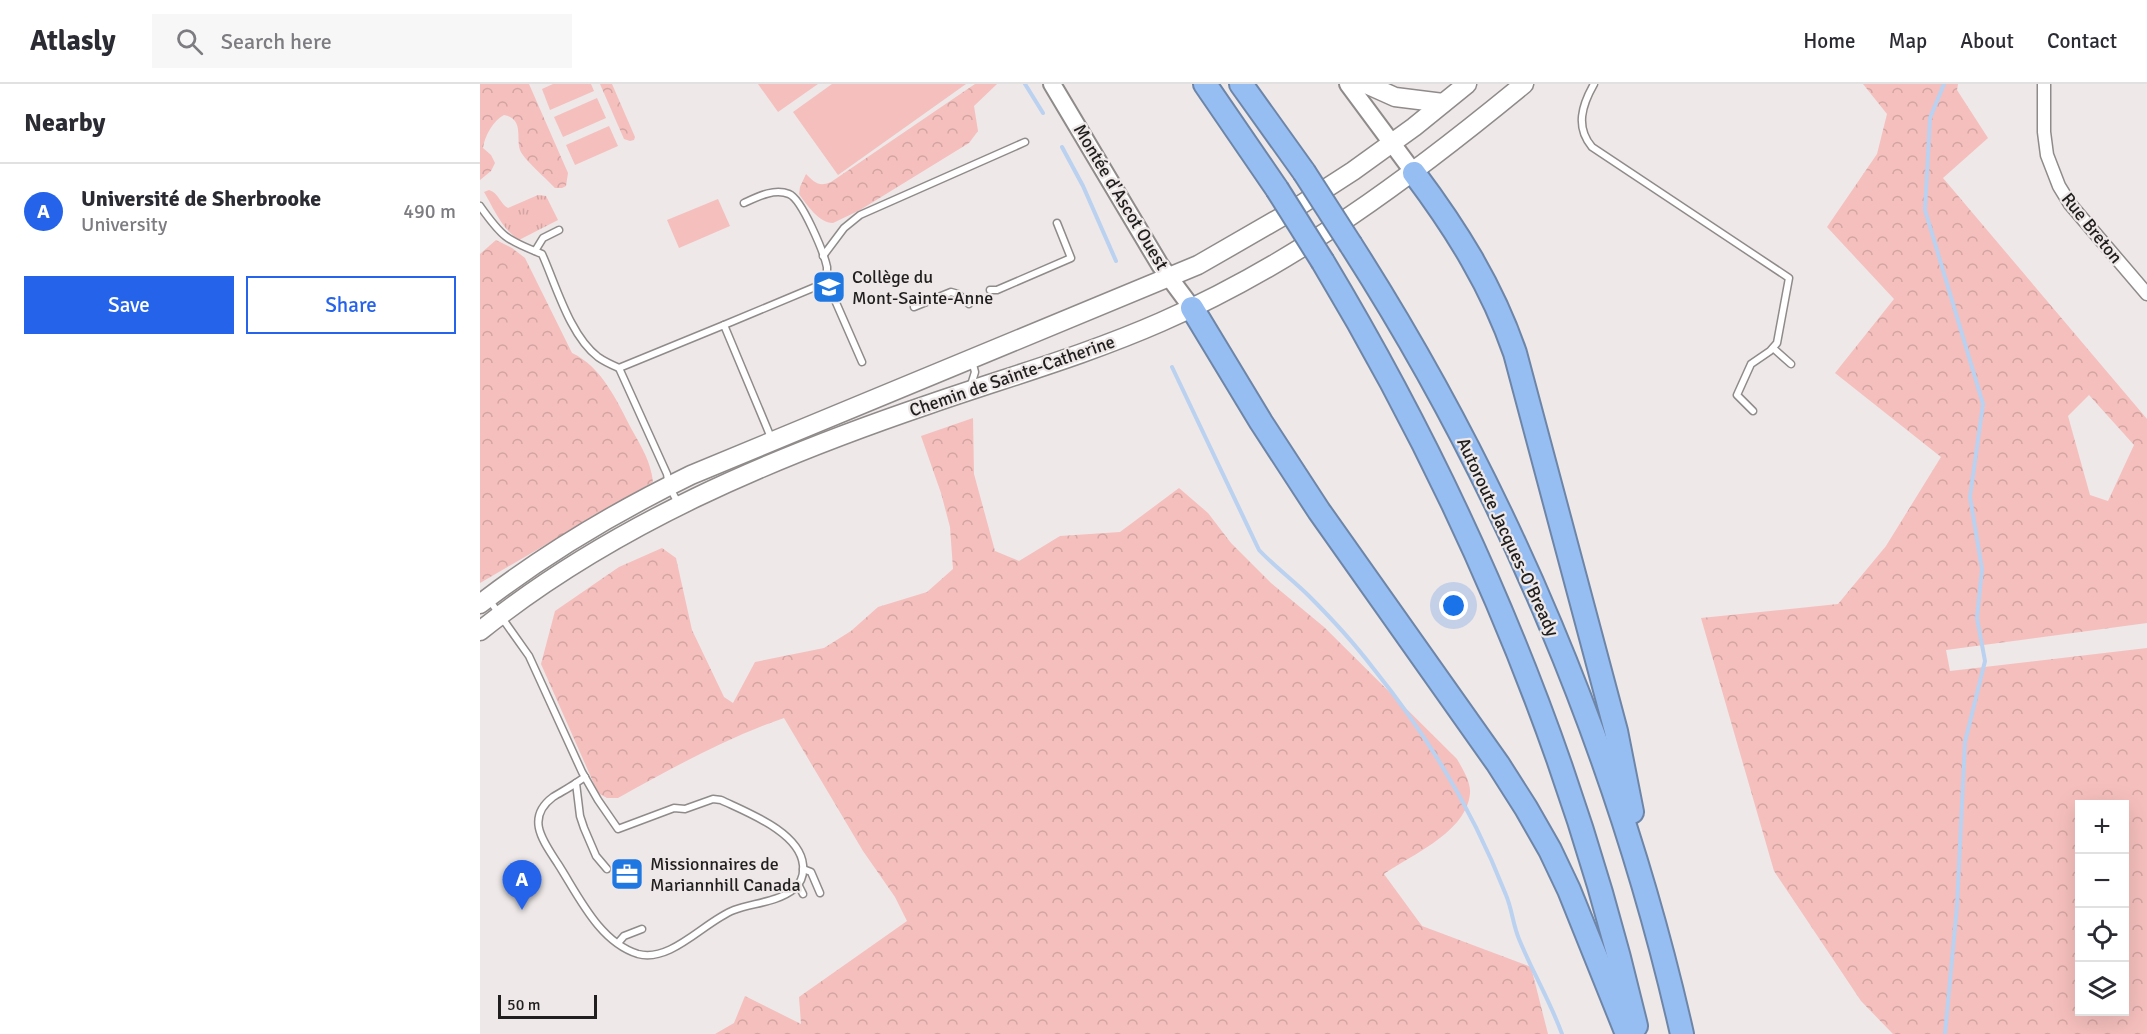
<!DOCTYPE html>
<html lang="en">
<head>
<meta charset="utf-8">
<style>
	body { margin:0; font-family:Signika,sans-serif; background:#f7f7f7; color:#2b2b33 }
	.controls { position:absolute; right:18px; bottom:18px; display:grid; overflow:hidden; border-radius:0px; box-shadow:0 6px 24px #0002 }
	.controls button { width:54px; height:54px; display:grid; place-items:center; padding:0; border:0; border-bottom:2px solid #e1e1e2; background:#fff; color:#2b2b33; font:30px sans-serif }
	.scale { position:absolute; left:18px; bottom:15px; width:99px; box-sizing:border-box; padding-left:6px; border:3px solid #201e1e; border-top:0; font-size:16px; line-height:21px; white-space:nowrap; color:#201e1e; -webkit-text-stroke:4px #eee8e8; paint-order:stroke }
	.you { position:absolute; left:974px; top:522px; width:21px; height:21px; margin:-15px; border:4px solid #fff; border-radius:50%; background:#1a73e8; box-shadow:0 0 0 9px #1a73e833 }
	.badge { display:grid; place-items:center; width:39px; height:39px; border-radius:50%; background:#2563eb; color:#fff; font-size:20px; font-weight:700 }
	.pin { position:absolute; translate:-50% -50px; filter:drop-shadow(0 2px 3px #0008) }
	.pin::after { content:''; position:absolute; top:32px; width:21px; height:18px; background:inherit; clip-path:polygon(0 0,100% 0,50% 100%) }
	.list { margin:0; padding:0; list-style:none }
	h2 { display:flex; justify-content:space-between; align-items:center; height:78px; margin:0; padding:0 24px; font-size:26px }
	h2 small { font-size:20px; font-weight:400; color:#7c7c81 }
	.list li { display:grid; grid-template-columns:39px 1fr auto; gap:18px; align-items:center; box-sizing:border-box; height:96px; padding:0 24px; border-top:2px solid #e1e1e2 }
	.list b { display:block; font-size:22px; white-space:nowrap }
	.list p { margin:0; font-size:20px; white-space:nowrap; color:#7c7c81 }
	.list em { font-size:20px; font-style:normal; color:#7c7c81 }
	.actions { display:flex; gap:12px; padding:18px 24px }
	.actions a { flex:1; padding:14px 0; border:2px solid #2563eb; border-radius:0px; text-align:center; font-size:21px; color:#2563eb }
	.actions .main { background:#2563eb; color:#fff }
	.icon { flex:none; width:33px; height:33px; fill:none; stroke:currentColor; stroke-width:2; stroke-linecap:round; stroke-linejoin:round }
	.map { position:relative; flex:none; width:1667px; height:950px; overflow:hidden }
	header { display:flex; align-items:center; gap:36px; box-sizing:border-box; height:84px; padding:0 30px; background:#fff; border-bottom:2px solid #e1e1e2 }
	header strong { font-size:28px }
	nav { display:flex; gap:33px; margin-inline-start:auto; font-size:21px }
	.search { width:420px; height:54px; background:#f7f7f7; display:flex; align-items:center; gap:15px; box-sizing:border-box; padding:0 21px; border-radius:0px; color:#7c7c81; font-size:22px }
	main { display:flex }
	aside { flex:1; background:#fff }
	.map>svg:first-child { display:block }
	.grass { fill:url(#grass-tufts) }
	.forest { fill:url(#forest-crowns); fill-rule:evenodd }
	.pitch { fill:#f5bfbd }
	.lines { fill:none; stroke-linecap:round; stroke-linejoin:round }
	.stream { stroke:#bad1f0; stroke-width:4 }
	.service-casing { stroke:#908b8b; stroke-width:9 }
	.minor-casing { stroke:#908b8b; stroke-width:15 }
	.tertiary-casing { stroke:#908b8b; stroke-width:20 }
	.secondary-casing { stroke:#908b8b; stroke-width:21 }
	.motorway-casing { stroke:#6d86a8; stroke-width:26 }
	.service { stroke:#fff; stroke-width:6 }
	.minor { stroke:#fff; stroke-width:12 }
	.tertiary { stroke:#fff; stroke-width:16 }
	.secondary { stroke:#fff; stroke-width:18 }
	.motorway { stroke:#97bef3; stroke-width:22 }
	.motorway-bridge-casing { stroke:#6d86a8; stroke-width:26; stroke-linecap:butt }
	.motorway-bridge { stroke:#97bef3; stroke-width:22 }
	.labels { text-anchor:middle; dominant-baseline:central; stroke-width:4.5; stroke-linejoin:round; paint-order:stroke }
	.street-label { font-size:18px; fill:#201e1e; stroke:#eee8e8 }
	.poi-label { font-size:18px; fill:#201e1e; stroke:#eee8e8; text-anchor:start }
</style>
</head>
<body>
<header>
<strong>Atlasly</strong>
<div class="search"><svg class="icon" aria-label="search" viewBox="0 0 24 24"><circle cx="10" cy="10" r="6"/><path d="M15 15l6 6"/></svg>Search here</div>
<nav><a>Home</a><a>Map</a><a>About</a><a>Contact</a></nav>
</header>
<main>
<aside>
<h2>Nearby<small></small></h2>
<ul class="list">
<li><span class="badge">A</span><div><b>Université de Sherbrooke</b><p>University</p></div><em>490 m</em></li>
</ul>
<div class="actions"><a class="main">Save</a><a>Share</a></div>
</aside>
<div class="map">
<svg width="1667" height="950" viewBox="0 0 1667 950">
	<defs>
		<pattern id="grass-tufts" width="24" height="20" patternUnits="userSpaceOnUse" patternTransform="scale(1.5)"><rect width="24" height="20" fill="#f5bfbd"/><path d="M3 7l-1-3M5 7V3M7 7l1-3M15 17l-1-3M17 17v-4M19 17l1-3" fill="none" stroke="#d2a4a2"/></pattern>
		<pattern id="forest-crowns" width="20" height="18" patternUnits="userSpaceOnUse" patternTransform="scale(1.5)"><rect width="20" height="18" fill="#f5bfbd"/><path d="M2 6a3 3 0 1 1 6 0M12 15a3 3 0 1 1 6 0" fill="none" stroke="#d2a4a2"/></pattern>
	</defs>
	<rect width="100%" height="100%" fill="#eee8e8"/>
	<path class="grass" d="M9,106c10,3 11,14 19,18l30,-13 8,1 12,24 -39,20c-17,-11 -25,-31 -35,-48z"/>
	<g class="forest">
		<path d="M0,0h49l39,89 -2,13 -4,2h-7c-8,-9 -32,-29 -35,-38 -4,-13 4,-31 -16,-35 -11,6 -19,20 -21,33l8,7 4,8 -4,8 -11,9z"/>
		<path d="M120,0h12l23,53 -1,3 -4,1 -6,-2z"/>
		<path d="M495,0h22l-23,22 4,25 -9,12 -109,67 -27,13c-14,0 -26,-18 -34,-29l1,-7 6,-13c9,9 13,13 25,8z"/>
		<path d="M1383,0h95l-1,6 31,48 -45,40 204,241v204l-201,27 4,21 197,-23v386h-254l-32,-33 -87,-130 -73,-253 137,-14 48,-58 55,-89 -106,-84 59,-74 -67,-72 50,-73 10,-40zM1609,311l45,50 -26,56 -18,-6 -22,-79zM1600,720h44v208h-44z"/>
		<path d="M16,156l16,8 13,10 47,95c30,14 45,48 60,77 9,16 19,32 21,52l-173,101v-329z"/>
		<path d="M493,334l1,56 21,77 24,10 41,-25 60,-4 59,-44 29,25 23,30 40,40 53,44 133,132c5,9 14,23 13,34 -3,39 -59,62 -86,81l38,52 109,41 17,67h-833l19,-11 11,-27 56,28 -2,-27 108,-76 -12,-24 -32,-46 -79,-133c-58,20 -112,50 -166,80h-11l-9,-5 -57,-129 14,-53 64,-44 43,-19 14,10 16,72 32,67 9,6 22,-41 69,-14 27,-17 27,-24 49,-15 26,-23 -3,-42 -9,-34 -20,-57z"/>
	</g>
	<g class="pitch">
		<path d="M73,0h38l3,7 -44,19 -8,-21z"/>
		<path d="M278,0h60l-40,28z"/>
		<path d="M352,0h134l-128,91 -45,-63z"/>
		<path d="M117,14l9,20 -43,19 -9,-20z"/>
		<path d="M129,42l9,20 -43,19 -9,-20z"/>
		<path d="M238,115l12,27 -51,22 -12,-28z"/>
	</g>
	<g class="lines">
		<g class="stream">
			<path d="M545,0l18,29"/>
			<path d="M1464,0l-14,34 -5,92 58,194 -13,93 12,72 -5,49 8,43 -20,81 -8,164 -12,128"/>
			<path d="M582,63l21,39 33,75"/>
			<path d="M692,283l87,183c16,17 34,30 50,46 23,23 45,47 64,72 55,68 101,145 133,227 6,14 7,30 13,44 13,32 31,62 43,95"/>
		</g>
		<g class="service-casing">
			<g id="service">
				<path d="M1114,0c-12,21 -19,43 -2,63l197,131 -12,65 -7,8 -19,13 -14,31 16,16"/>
				<path d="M264,119c13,-6 30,-15 45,-9 13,5 35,59 38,73 0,5 0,10 0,15"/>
				<path d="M0,122c22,31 26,34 62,48 14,31 28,82 56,103 7,5 14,8 21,11"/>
				<path d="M55,167l8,-13 16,-8"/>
				<path d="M343,172l21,-28 16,-13 165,-73"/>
				<path d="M510,206h7l74,-32 -14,-35"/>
				<path d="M434,223l37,-15 7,2 11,10"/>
				<path d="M244,241l103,-43 35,80"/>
				<path d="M1293,264l18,16"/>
				<path d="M491,301l4,-13 -3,-11"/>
				<path d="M198,419l-9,-17 -2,-12 -48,-106 105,-43 48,115"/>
				<path d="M10,517l39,55 53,116 16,28 20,29 56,-21 11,1 28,-10 8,1c25,12 79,32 82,65 1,9 -2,18 -9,24 -16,13 -41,14 -60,21 -29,11 -63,53 -96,44 -39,-12 -60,-59 -80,-90 -15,-23 -33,-46 -5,-67 8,-5 16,-9 23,-14"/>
				<path d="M105,693l-9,6 4,33 4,12 12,28 11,13"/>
				<path d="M323,785l8,3 9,21"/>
				<path d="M318,800l5,10"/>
				<path d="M138,859l6,-7 18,-7"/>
			</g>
		</g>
		<g class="minor-casing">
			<path id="minor" d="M1564,0v48l3,23 12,31 11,18 77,90"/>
		</g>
		<g class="tertiary-casing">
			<g id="tertiary">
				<path d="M572,0l108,181 32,43"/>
				<path d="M868,0l66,89"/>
			</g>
		</g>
		<g class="secondary-casing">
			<g id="secondary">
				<path d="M886,0l29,13 48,6"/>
				<path d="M0,520c66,-51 137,-93 211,-129l507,-210 87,-50 68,-44 61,-44 53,-43"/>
				<path d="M0,547c132,-106 291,-173 450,-227 78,-27 156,-49 231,-82 135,-59 250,-145 363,-238"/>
			</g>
		</g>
		<g class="motorway-casing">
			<g id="motorway">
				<path d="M725,0l72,105"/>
				<path d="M761,0l63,88"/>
				<path d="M934,89c42,56 78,113 101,180l101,378 16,81"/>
				<path d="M871,161c154,240 268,511 331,789"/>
				<path d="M843,178c143,238 250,494 313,764"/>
				<path d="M712,224l69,114 58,89 179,253 28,44 24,42 19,40 58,144"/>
			</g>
		</g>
		<use href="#service" class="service"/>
		<use href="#minor" class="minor"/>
		<use href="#tertiary" class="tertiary"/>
		<use href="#secondary" class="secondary"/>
		<use href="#motorway" class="motorway"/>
		<g class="motorway-bridge-casing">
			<g id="motorway-bridge">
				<path d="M824,88l47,73"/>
				<path d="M797,105l46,73"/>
			</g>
		</g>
		<use href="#motorway-bridge" class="motorway-bridge"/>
	</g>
	<defs>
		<g id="school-square" transform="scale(1.725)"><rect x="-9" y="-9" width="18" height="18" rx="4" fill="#1f77e1" stroke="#eee8e8"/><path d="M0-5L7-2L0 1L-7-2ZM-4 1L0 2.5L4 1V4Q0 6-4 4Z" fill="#fff"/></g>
		<g id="office-square" transform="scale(1.725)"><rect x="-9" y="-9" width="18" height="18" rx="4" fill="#1f77e1" stroke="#eee8e8"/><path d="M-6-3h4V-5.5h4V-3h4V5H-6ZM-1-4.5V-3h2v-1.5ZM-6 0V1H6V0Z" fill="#fff"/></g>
	</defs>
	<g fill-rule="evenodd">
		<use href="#school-square" x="349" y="203"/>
		<use href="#office-square" x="147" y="790"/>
	</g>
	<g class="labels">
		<g class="street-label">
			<text transform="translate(641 113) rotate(59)">Montée d'Ascot Ouest</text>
			<text transform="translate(1612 144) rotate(51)">Rue Breton</text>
			<text transform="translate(532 292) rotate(-19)">Chemin de Sainte-Catherine</text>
			<text transform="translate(1028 453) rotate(65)">Autoroute Jacques-O'Bready</text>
		</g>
		<g class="poi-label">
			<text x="372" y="193">Collège du<tspan x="372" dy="21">Mont-Sainte-Anne</tspan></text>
			<text x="170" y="780">Missionnaires de<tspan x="170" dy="21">Mariannhill Canada</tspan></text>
		</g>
	</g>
</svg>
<div class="controls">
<button>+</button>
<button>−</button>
<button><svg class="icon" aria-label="locate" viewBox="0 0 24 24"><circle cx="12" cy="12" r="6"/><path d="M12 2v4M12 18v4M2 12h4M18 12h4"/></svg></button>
<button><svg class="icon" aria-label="layers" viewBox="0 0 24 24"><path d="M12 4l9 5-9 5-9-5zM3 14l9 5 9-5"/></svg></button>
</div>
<div class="scale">50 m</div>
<div class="you"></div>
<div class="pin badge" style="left:42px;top:826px">A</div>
</div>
</main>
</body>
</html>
